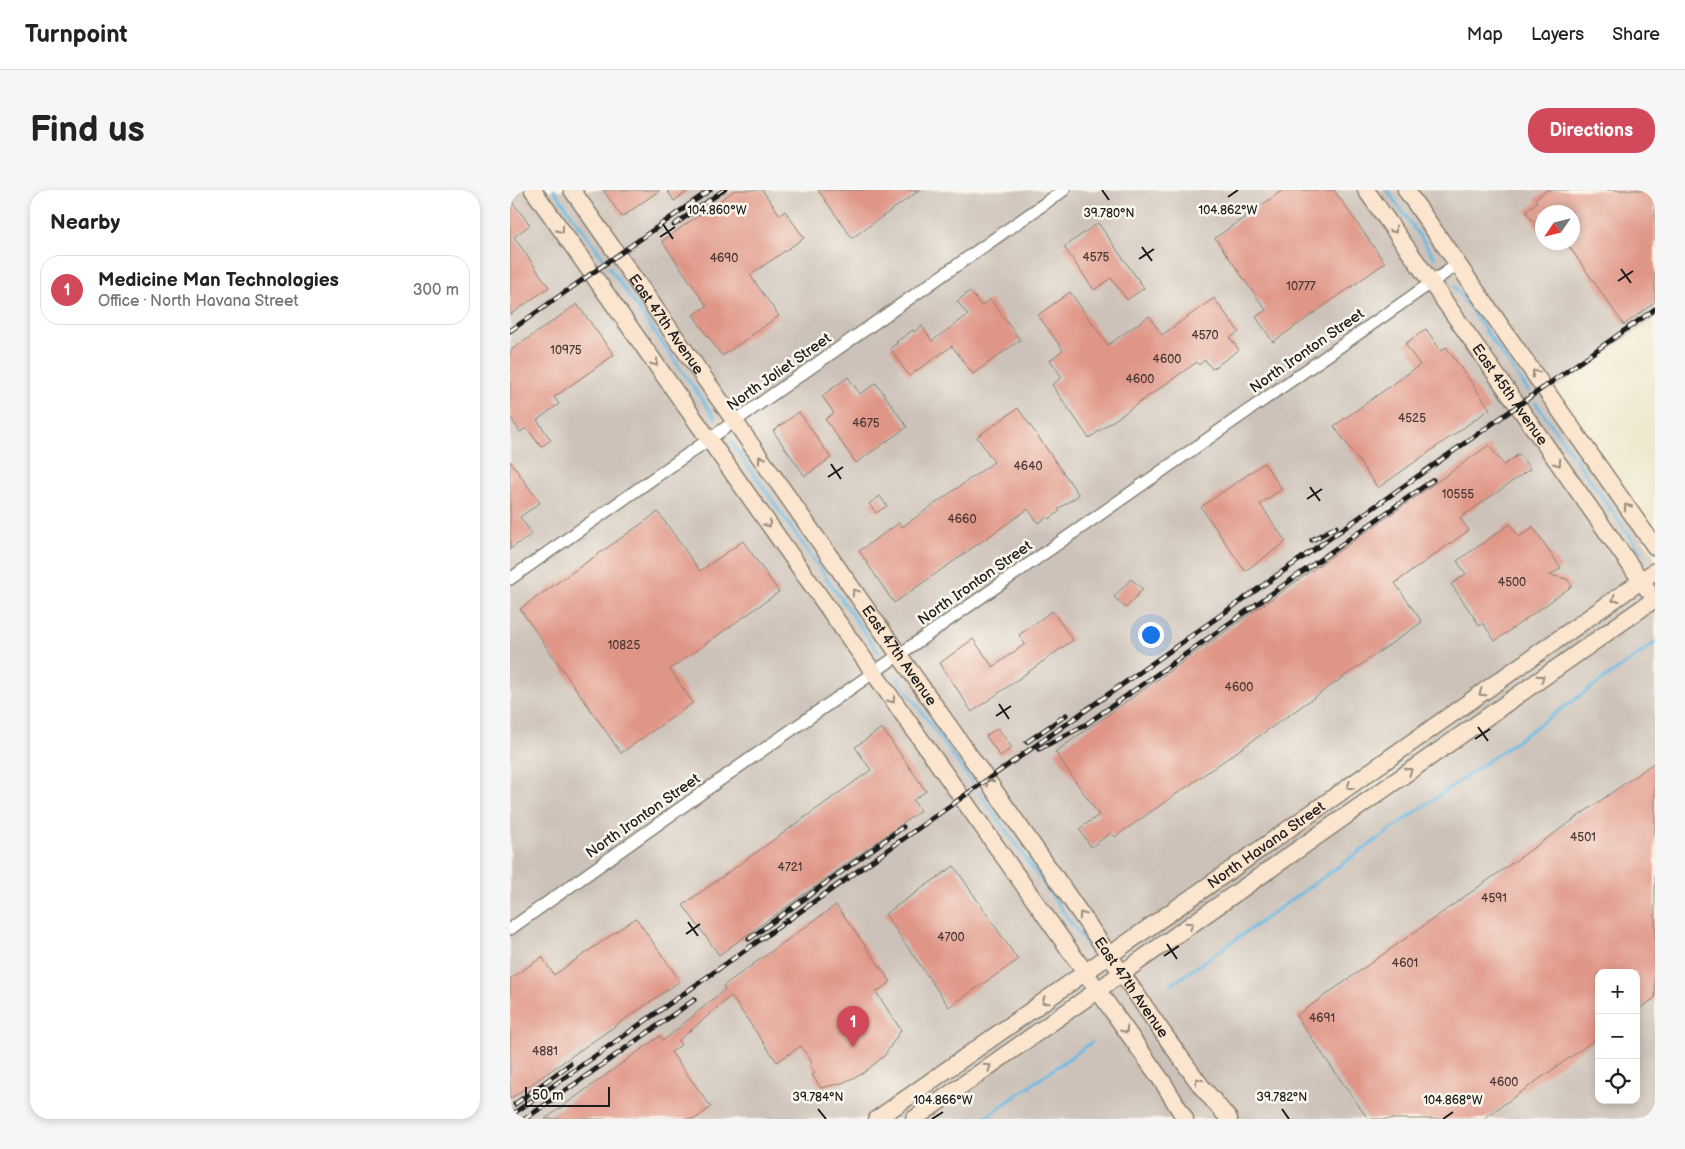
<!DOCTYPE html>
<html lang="en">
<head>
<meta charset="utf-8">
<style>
	body { margin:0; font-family:"Balsamiq Sans",sans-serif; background:#f6f6f6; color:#222 }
	.controls { position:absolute; right:15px; bottom:15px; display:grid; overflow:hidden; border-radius:10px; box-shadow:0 2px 8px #0003 }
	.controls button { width:45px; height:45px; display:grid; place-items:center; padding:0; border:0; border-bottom:1px solid #e0e0e0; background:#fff; color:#222; font:25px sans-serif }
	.compass { position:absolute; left:1025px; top:15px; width:45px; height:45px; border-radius:50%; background:#fff; box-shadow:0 2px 8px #0003; rotate:235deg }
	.scale { position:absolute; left:15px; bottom:12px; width:85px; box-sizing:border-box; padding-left:5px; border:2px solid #1c1c1c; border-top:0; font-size:14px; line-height:18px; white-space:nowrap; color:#1c1c1c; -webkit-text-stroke:4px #fbf7ec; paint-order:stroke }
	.you { position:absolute; left:640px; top:444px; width:18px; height:18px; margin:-12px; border:4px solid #fff; border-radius:50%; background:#1a73e8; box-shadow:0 0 0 8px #1a73e833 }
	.badge { display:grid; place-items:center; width:32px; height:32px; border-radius:50%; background:#d1495b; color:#fff; font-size:16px; font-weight:700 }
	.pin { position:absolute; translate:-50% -41px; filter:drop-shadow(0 1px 2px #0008) }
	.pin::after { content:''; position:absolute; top:26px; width:18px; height:15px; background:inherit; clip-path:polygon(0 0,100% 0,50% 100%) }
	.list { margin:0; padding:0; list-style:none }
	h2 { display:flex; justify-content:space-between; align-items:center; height:65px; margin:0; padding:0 20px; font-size:21px }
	h2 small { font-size:16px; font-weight:400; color:#767676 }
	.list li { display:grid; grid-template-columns:32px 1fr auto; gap:15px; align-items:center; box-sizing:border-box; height:70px; margin:0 10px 10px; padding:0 10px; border:1px solid #e0e0e0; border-radius:20px }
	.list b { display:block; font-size:19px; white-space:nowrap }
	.list p { margin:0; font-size:16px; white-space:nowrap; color:#767676 }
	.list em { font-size:16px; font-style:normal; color:#767676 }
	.icon { flex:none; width:28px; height:28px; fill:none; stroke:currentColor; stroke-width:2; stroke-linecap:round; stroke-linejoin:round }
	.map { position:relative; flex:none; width:1145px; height:929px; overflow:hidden; border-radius:20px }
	header { display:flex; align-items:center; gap:30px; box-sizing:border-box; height:70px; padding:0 25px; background:#fff; border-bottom:1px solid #e0e0e0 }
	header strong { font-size:24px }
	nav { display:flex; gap:28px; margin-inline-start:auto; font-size:18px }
	.intro { display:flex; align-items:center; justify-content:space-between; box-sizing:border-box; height:120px; padding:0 30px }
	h1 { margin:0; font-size:35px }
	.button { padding:12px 22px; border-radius:20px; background:#d1495b; color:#fff; font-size:18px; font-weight:700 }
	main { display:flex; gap:30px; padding:0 30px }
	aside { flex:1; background:#fff; border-radius:20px; box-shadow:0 2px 8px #0003 }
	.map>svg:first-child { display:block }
	.industrial { fill:#cdc2b9; fill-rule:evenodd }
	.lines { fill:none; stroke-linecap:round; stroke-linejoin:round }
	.stream { stroke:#67b9e3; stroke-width:3 }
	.building { fill:#e09687 }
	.street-casing { stroke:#858275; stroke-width:14 }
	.secondary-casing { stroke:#858275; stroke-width:19 }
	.street { stroke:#fff; stroke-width:11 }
	.secondary { stroke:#fbe5cf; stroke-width:16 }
	.rail-casing { stroke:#1c1c1c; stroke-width:5 }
	.rail { stroke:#fbf7ec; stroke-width:3; stroke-dasharray:9; stroke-linecap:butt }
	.oneway { stroke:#978b7e }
	.ticks { fill:none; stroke:#1c1c1c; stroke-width:2 }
	.labels { text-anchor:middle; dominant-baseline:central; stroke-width:5; stroke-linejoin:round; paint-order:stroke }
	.number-label { font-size:12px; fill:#4d3a37 }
	.street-label { font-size:15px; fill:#1c1c1c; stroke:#fbf7ec }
	.ticks-label { font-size:12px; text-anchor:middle; fill:#1c1c1c; stroke:#fbf7ec; stroke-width:5; stroke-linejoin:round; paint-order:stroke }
</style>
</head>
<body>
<header>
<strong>Turnpoint</strong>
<nav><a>Map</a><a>Layers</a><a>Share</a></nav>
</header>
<div class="intro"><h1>Find us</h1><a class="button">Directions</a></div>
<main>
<aside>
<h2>Nearby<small></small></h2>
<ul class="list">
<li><span class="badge">1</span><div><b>Medicine Man Technologies</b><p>Office · North Havana Street</p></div><em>300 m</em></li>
</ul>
</aside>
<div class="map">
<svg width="1145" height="929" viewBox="0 0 1145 929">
	<rect width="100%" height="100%" fill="#fbf7ec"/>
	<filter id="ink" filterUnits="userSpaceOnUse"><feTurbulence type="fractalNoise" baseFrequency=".02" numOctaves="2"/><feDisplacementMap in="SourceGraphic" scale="10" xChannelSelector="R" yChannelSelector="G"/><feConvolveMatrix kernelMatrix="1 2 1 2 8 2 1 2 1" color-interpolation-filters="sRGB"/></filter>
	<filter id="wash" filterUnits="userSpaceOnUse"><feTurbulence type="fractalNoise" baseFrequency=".0096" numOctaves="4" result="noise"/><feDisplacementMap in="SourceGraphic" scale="20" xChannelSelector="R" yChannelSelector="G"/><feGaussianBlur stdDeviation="1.12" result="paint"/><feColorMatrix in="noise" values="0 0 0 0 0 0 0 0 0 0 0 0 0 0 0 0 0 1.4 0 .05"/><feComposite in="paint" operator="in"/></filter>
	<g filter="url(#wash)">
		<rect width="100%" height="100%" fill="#eee8ce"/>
		<path class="industrial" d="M0,0h1145v128l-113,80 113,159v562h-1145zM1032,22h30v30h-30zM1089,783h37v127h-37z"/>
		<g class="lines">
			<g class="stream">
				<path d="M44,0l49,68"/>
				<path d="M877,0l48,68"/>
				<path d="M99,77l106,151"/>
				<path d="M945,97l73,104"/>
				<path d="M1026,213l105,149"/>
				<path d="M222,253l147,210"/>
				<path d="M387,487l76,107"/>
				<path d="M469,602l107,152"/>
				<path d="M661,795l484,-342"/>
				<path d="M473,929l109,-77"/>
			</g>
		</g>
		<g id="blocks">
			<g class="building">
				<path d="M93,0h57l-38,27z"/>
				<path d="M157,0h23l-16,11z"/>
				<path d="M225,0h27l18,25 5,-4 19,27 -54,37 29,41 -57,40 -29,-41 14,-9 -45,-65z"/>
				<path d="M308,0h102l-68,48z"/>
				<path d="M773,0h51l51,73 -112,79 -17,-25 10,-7 -51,-72z"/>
				<path d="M1037,0h108v112l-31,23 -58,-83h6v-30h-30v23l-16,-24 11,-9 -2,-3z"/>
				<path d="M0,9l20,26 -16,12 35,50 -39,28z"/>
				<path d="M588,33l46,65 -17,12 -16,-22 -17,12 -30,-43z"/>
				<path d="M460,101l11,15 9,-7 30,41 -47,34 -21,-28 -43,30 -19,-28 8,-5 -2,-1 17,-12 1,2 8,-6 10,15 36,-26 -11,-14z"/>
				<path d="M560,102l38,53 41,-29 13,19 52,-37 25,34 -9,6 9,12 -27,19 -7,-9 -6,5 -2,-3 -108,76 -37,-53 10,-8 -12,-17 13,-10 -25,-35z"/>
				<path d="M67,114l37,51 -60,42 5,7 -22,16 14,20 -10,7 -14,-19 -7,4 -10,-15v-66z"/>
				<path d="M916,139l15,22 5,-4 44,62 -112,79 -44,-62 86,-61 -15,-21z"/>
				<path d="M338,187l12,17 16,-11 31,44 -51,36 -31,-44 9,-6 -12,-17z"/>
				<path d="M508,218l61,87 -21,14 2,2 -11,8 -2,-2 -9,6 -10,-14 -134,94 -35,-52 40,-28 3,4 92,-65 -17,-25z"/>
				<path d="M289,222l32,46 -26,18 -32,-45z"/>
				<path d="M979,255l15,20 15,-11 11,15 -70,49 9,12 -74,53 27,39 -307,215 -4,-4 -20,14 -12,-18 20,-14 -44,-63z"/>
				<path d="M0,271l30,42 -20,14 12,17 -22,15z"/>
				<path d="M754,273l18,26 -22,15 26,38 -41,29 -44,-64z"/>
				<path d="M370,306l7,10 -11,7 -7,-9z"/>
				<path d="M148,322l42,59 43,-30 36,51 -109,77 23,34 -72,50 -101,-144z"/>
				<path d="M1000,334l9,13 14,-10 28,41 -11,7 17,4 5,7 -77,55 -12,-18 -3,3 -29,-42 15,-10 -9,-13z"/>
				<path d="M621,389l12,10 -17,19 -12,-11z"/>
				<path d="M542,421l21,29 -101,72 -32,-49 33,-24 20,28 32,-23 -6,-9z"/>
				<path d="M372,538l44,63 -13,9 7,11 -201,144 -36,-50 188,-135 -16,-23z"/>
				<path d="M488,538l14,20 -12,8 -14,-20z"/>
				<path d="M1145,572v236l-19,13v-38h-37v64l-116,82h-115l-72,-103z"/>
				<path d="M444,676l64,94 -69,47 -64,-93z"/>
				<path d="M326,715l55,77 -15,10 25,38 -17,26 -22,18 -20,9 -21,5 -9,-13 3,-2 -6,-9 3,-2 -11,-16 -24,16 -46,-66 -53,45 3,4 -10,7 40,55 -16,12h-150l115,-83 3,5 62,-52 -2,-3z"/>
				<path d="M126,728l44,63 -170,118v-120l32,-22 12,18z"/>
			</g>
		</g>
	</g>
	<g filter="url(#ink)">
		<use href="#blocks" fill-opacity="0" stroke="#858275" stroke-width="1"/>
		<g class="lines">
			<g class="street-casing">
				<g id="street">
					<path d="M0,389l554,-389"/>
					<path d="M0,739l227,-161 721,-504"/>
				</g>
			</g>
			<g class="secondary-casing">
				<g id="secondary">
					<path d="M23,0l631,894 21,35"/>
					<path id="s1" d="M62,0l479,681 112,162 38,53 28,33"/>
					<path id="s2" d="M856,0l281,399"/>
					<path d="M896,0l249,357"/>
					<path id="s3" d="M367,929l778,-548"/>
					<path d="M404,929l741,-520"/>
				</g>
			</g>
			<use href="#street" class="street"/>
			<use href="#secondary" class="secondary"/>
			<g class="rail-casing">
				<g id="rail">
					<path d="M164,35l50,-35"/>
					<path d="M0,141l200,-141"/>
					<path d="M802,350l24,-13"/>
					<path d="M517,552l39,-27"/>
					<path d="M529,559l46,-24 348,-245"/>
					<path d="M239,749l154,-112"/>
					<path d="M5,914l55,-40"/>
					<path d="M0,926l1145,-807"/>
					<path d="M15,929l169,-119"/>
				</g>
			</g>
			<use href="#rail" class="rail"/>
		</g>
		<defs><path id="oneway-chevron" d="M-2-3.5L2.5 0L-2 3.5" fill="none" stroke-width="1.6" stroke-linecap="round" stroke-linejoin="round" transform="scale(1.25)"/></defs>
		<g class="oneway">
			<use href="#oneway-chevron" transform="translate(51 40) rotate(55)"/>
			<use href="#oneway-chevron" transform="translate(884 40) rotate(55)"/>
			<use href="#oneway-chevron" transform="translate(145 173) rotate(55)"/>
			<use href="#oneway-chevron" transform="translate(1025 183) rotate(-125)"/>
			<use href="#oneway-chevron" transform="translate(251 269) rotate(-125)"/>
			<use href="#oneway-chevron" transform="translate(1048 273) rotate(55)"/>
			<use href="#oneway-chevron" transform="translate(1117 317) rotate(-125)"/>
			<use href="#oneway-chevron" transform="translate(258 334) rotate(55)"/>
			<use href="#oneway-chevron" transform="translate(345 402) rotate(-125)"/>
			<use href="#oneway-chevron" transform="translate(1105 409) rotate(144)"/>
			<use href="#oneway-chevron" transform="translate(1031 488) rotate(-35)"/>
			<use href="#oneway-chevron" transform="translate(972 503) rotate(145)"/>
			<use href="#oneway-chevron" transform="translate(382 510) rotate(55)"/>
			<use href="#oneway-chevron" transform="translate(899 581) rotate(-35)"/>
			<use href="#oneway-chevron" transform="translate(479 592) rotate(-125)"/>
			<use href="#oneway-chevron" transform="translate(840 596) rotate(145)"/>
			<use href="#oneway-chevron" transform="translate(572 725) rotate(-125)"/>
			<use href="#oneway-chevron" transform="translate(680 735) rotate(-35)"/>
			<use href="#oneway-chevron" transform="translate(535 811) rotate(145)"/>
			<use href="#oneway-chevron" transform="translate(615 840) rotate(55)"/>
			<use href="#oneway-chevron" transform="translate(478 877) rotate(-35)"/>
			<use href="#oneway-chevron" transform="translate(688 891) rotate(-128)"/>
		</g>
	</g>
	<path class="ticks" d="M592,0l7,10M207,7l10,-7M718,7l10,-7M153,34l10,15M150,47l15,-10M632,57l10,14M629,69l15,-10M1111,79l10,14M1108,91l15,-10M321,274l10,15M318,287l15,-10M800,297l10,14M797,309l15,-10M489,514l10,15M486,526l15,-10M968,537l10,14M965,549l15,-10M178,732l10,14M176,744l14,-10M657,754l10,15M654,766l15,-10M308,919l8,10M772,919l7,10M422,929l11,-7M933,929l10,-7"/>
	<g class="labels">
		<g class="number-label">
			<text x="586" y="67">4575</text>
			<text x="214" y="68">4690</text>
			<text x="791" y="96">10777</text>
			<text x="695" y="145">4570</text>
			<text x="56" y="160">10975</text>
			<text x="657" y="169">4600</text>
			<text x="630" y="189">4600</text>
			<text x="902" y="228">4525</text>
			<text x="356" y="233">4675</text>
			<text x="518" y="276">4640</text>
			<text x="948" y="304">10555</text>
			<text x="452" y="329">4660</text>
			<text x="1002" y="392">4500</text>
			<text x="114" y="455">10825</text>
			<text x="729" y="497">4600</text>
			<text x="1073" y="647">4501</text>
			<text x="280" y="677">4721</text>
			<text x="984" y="708">4591</text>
			<text x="441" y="747">4700</text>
			<text x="895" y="773">4601</text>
			<text x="812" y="828">4691</text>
			<text x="35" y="861">4881</text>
			<text x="994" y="892">4600</text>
		</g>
		<g class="street-label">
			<text stroke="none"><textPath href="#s1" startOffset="164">East 47th Avenue</textPath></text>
			<text transform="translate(797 161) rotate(-35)">North Ironton Street</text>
			<text transform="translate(269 182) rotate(-35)">North Joliet Street</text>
			<text stroke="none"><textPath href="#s2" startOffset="250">East 45th Avenue</textPath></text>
			<text transform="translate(465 393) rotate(-35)">North Ironton Street</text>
			<text stroke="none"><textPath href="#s1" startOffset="569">East 47th Avenue</textPath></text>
			<text transform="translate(133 626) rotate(-35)">North Ironton Street</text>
			<text stroke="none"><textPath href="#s3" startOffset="476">North Havana Street</textPath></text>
			<text stroke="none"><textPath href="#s1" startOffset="974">East 47th Avenue</textPath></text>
		</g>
	</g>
	<g class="ticks-label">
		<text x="207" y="24">104.860°W</text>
		<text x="718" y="24">104.862°W</text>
		<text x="599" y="27">39.780°N</text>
		<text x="308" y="911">39.784°N</text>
		<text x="772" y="911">39.782°N</text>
		<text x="433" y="914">104.866°W</text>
		<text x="943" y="914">104.868°W</text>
	</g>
</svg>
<div class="controls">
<button>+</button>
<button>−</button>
<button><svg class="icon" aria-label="locate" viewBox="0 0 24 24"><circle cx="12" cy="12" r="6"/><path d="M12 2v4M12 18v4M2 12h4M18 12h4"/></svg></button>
</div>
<svg class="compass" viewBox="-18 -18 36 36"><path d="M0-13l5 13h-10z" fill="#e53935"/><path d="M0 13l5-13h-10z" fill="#767676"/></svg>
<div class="scale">50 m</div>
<div class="you"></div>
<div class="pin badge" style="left:343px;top:857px">1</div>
</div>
</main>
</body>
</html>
